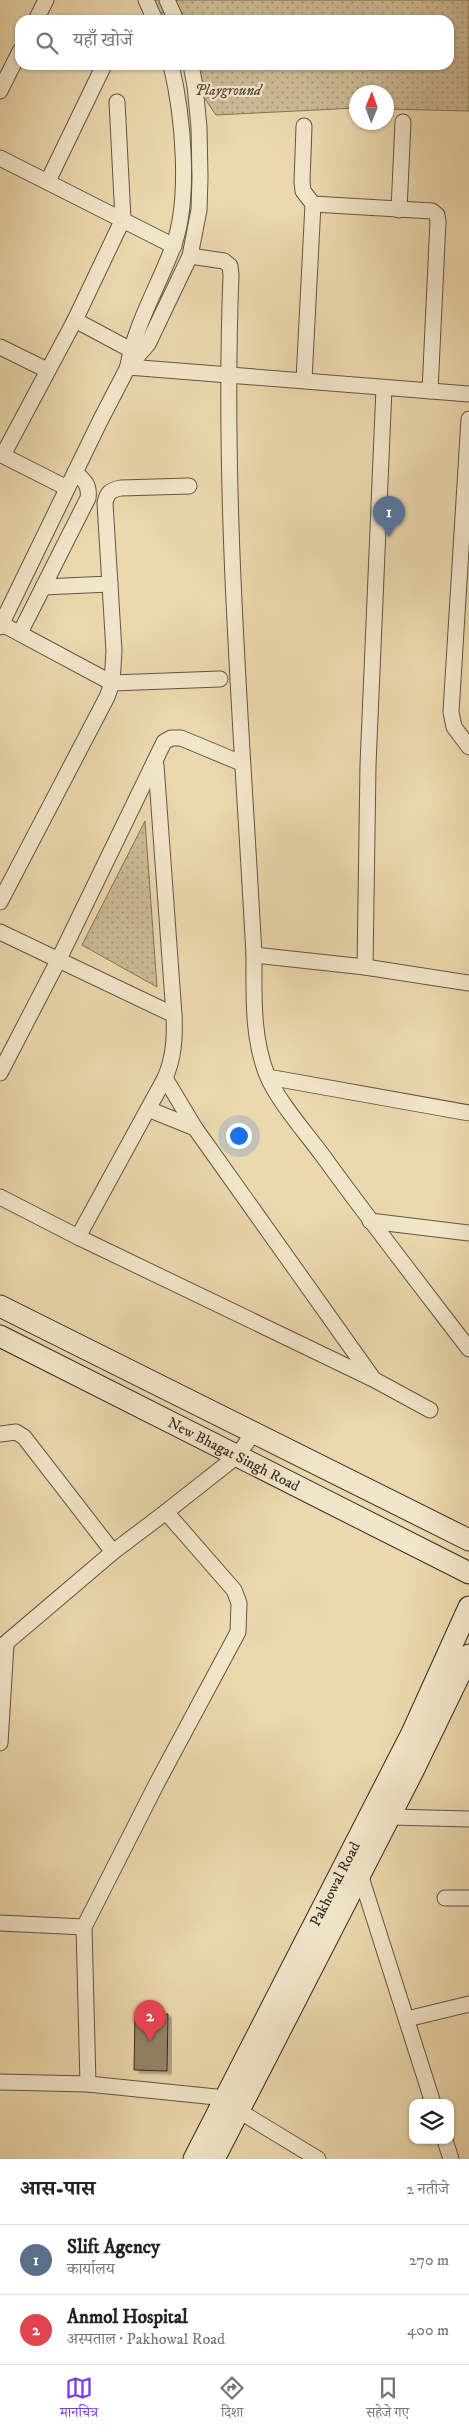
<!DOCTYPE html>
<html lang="hi">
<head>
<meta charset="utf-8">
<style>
	body { margin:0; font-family:"IM FELL DW Pica","Noto Serif Devanagari",serif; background:#f2f2f2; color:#222 }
	.controls { position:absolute; right:15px; bottom:15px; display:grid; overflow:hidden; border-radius:10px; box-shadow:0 1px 4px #0004 }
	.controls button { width:45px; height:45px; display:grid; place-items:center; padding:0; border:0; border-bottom:1px solid #e0e0e0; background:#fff; color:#222; font:25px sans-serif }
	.compass { position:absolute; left:349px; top:85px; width:45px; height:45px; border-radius:50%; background:#fff; box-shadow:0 1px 4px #0004; rotate:1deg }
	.you { position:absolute; left:238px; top:1135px; width:18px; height:18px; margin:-12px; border:4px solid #fff; border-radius:50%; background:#1a73e8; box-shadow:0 0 0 8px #1a73e833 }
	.badge { display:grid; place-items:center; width:32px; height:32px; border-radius:50%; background:#7c3aed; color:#fff; font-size:16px; font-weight:700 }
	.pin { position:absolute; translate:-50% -41px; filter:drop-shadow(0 1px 2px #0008) }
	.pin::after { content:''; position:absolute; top:26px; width:18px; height:15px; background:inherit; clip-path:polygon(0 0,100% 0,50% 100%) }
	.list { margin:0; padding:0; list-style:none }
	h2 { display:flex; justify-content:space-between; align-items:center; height:65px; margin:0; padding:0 20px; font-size:21px }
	h2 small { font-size:16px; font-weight:400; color:#767676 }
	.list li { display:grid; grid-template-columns:32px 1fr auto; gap:15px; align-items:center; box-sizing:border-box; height:70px; padding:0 20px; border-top:1px solid #e0e0e0 }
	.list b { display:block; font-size:19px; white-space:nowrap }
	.list p { margin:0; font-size:16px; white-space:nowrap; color:#767676 }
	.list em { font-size:16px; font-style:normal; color:#767676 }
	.icon { flex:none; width:28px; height:28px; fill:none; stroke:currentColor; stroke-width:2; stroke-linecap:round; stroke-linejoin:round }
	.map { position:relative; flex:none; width:469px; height:2159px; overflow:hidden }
	.search { position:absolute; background:#fff; box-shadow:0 1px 4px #0004; left:15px; right:15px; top:15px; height:55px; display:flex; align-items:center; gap:12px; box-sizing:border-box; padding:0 18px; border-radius:15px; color:#767676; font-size:19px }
	.sheet { height:205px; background:#fff }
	nav { display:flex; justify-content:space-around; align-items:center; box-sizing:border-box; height:70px; border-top:1px solid #e0e0e0; background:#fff; font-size:14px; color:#767676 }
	nav a { display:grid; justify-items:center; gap:2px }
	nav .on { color:#7c3aed }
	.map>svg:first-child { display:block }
	.park { fill:url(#park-dots); stroke:#80725c }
	.building { fill:#94846b; stroke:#352923; filter:url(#shadow) }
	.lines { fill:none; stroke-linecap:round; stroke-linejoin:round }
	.street-casing { stroke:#625546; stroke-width:17 }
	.secondary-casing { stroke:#352923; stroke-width:23 }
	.street { stroke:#f2e6ca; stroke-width:15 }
	.secondary { stroke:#f2e6ca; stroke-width:21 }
	.labels { text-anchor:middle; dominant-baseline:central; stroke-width:4.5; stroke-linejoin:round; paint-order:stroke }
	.park-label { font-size:15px; font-style:italic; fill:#5b4d40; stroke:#f2e6ca }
	.street-label { font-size:15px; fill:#352923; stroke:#f2e6ca }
</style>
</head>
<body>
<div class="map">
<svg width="469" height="2159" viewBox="0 0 469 2159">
	<defs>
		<pattern id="park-dots" width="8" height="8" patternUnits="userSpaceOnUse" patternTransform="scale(1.25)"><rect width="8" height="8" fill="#ccba96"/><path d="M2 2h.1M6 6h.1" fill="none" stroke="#a6977a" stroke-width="1.8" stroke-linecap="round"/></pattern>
		<filter id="shadow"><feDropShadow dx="5" dy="3" stdDeviation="1" flood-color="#0004"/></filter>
	</defs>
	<rect width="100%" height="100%" fill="#ebd8ad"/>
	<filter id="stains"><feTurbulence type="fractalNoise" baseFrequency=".004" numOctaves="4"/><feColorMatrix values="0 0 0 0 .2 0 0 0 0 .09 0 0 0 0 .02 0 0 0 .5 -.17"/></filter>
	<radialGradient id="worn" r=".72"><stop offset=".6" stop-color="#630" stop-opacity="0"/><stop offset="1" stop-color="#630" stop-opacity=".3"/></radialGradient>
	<g class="park">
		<path d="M151,0h318v111l-82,-2 -1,-17h-30v16l-140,7 -34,-50h267v-45h-289z"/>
		<path d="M145,821l12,166 -75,-42z"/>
	</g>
	<path class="building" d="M135,2013l33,1 -1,57 -33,-1z"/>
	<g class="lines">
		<g class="street-casing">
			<g id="street">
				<path d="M146,0l9,20"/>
				<path d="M167,0l9,20"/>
				<path d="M36,20l10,-20"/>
				<path d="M0,91l20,-40"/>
				<path d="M304,126l-2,56 1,9 10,13 -9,176"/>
				<path d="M0,158l174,88"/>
				<path d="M48,181l56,-116"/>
				<path d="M313,204l119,7 5,4 1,6 -8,170"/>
				<path d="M399,210l4,-88"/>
				<path d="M190,256l34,5 6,5 1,9c-9,228 11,454 23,680l111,12 104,16"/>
				<path d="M75,320l56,30"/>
				<path d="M0,347l47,23"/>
				<path d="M128,365c8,-42 30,-78 45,-118 18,-47 10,-133 -2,-182"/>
				<path d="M128,367l341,27"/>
				<path d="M469,419l-18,293 3,15 15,20"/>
				<path d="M0,454l67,34"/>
				<path d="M3,455l72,-135 48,-101 -6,-117"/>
				<path d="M43,587l67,-3"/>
				<path d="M2,624l110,59 108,-4"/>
				<path d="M0,627l100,-206 28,-54 20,-23 42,-88 9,-46 1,-32 -1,-51 -4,-41 -4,-21"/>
				<path d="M20,633l68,-135c2,-13 -4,-18 -13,-26"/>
				<path d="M156,765l18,250"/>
				<path d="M0,902l107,-205 5,-14 2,-32 -9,-148c2,-10 5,-13 16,-15l68,-2"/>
				<path d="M0,932l174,83c1,23 0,42 -9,63l-87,159 295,142 57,31"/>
				<path d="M254,955c0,41 -2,82 13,120 10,25 39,58 56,81 47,65 97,129 146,193"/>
				<path d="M365,967l3,-202 16,-377"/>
				<path d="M0,1073l58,-112 106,-219 7,-4h10l60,25"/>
				<path d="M268,1077l201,36"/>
				<path d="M165,1078l30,50 177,249"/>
				<path d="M148,1109l47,19"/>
				<path d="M0,1197l78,40"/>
				<path d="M370,1221l99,12"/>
				<path d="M0,1434l16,-2 8,5 89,115 53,-40 68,78 5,13 -1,29 -81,151 -73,144 4,157"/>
				<path d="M166,1512l71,-56 17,-24"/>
				<path d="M0,1648l113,-96"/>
				<path d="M0,1743l6,-99"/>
				<path d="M390,1817l79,2"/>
				<path d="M360,1874l73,229"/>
				<path d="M445,1898h24"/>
				<path d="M0,1923l84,4"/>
				<path d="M407,2019l62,-15"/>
				<path d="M0,2082l88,2 138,14 13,13 79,48"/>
				<path d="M445,2140l6,19"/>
			</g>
		</g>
		<g class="secondary-casing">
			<g id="secondary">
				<path d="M0,1306l469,234"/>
				<path id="s1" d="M0,1336l469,237"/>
				<path id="s2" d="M194,2159l218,-426 57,-126"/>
				<path d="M214,2159l199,-388 56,-116"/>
			</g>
		</g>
		<use href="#street" class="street"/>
		<use href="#secondary" class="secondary"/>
	</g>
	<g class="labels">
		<g class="park-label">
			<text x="228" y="90">Playground</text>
		</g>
		<g class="street-label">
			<text stroke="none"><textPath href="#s1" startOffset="262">New Bhagat Singh Road</textPath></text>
			<text stroke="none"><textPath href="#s2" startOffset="309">Pakhowal Road</textPath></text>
		</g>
	</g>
	<rect width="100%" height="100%" filter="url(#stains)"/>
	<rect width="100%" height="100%" fill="url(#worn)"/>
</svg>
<div class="controls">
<button><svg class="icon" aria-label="layers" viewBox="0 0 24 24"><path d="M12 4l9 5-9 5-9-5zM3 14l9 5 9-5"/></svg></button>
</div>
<svg class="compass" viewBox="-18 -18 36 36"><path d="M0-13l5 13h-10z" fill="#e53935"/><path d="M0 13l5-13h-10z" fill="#767676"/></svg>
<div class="you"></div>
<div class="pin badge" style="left:389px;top:537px;background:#5c6f8a">1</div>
<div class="pin badge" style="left:150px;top:2041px;background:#e0444e">2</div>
<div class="search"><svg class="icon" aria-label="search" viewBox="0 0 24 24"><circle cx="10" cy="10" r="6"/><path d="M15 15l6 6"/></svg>यहाँ खोजें</div>
</div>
<section class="sheet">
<h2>आस-पास<small>2 नतीजे</small></h2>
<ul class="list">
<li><span class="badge" style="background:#5c6f8a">1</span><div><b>Slift Agency</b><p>कार्यालय</p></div><em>270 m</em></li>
<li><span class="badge" style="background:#e0444e">2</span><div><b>Anmol Hospital</b><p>अस्पताल · Pakhowal Road</p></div><em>400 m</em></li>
</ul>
</section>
<nav>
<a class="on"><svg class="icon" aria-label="map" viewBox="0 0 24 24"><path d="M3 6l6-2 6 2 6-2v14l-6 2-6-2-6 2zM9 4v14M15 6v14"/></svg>मानचित्र</a>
<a><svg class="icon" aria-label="directions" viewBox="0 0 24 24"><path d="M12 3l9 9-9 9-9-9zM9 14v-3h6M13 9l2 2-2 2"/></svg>दिशा</a>
<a><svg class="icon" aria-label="saved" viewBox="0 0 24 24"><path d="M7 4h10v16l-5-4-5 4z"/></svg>सहेजे गए</a>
</nav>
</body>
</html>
